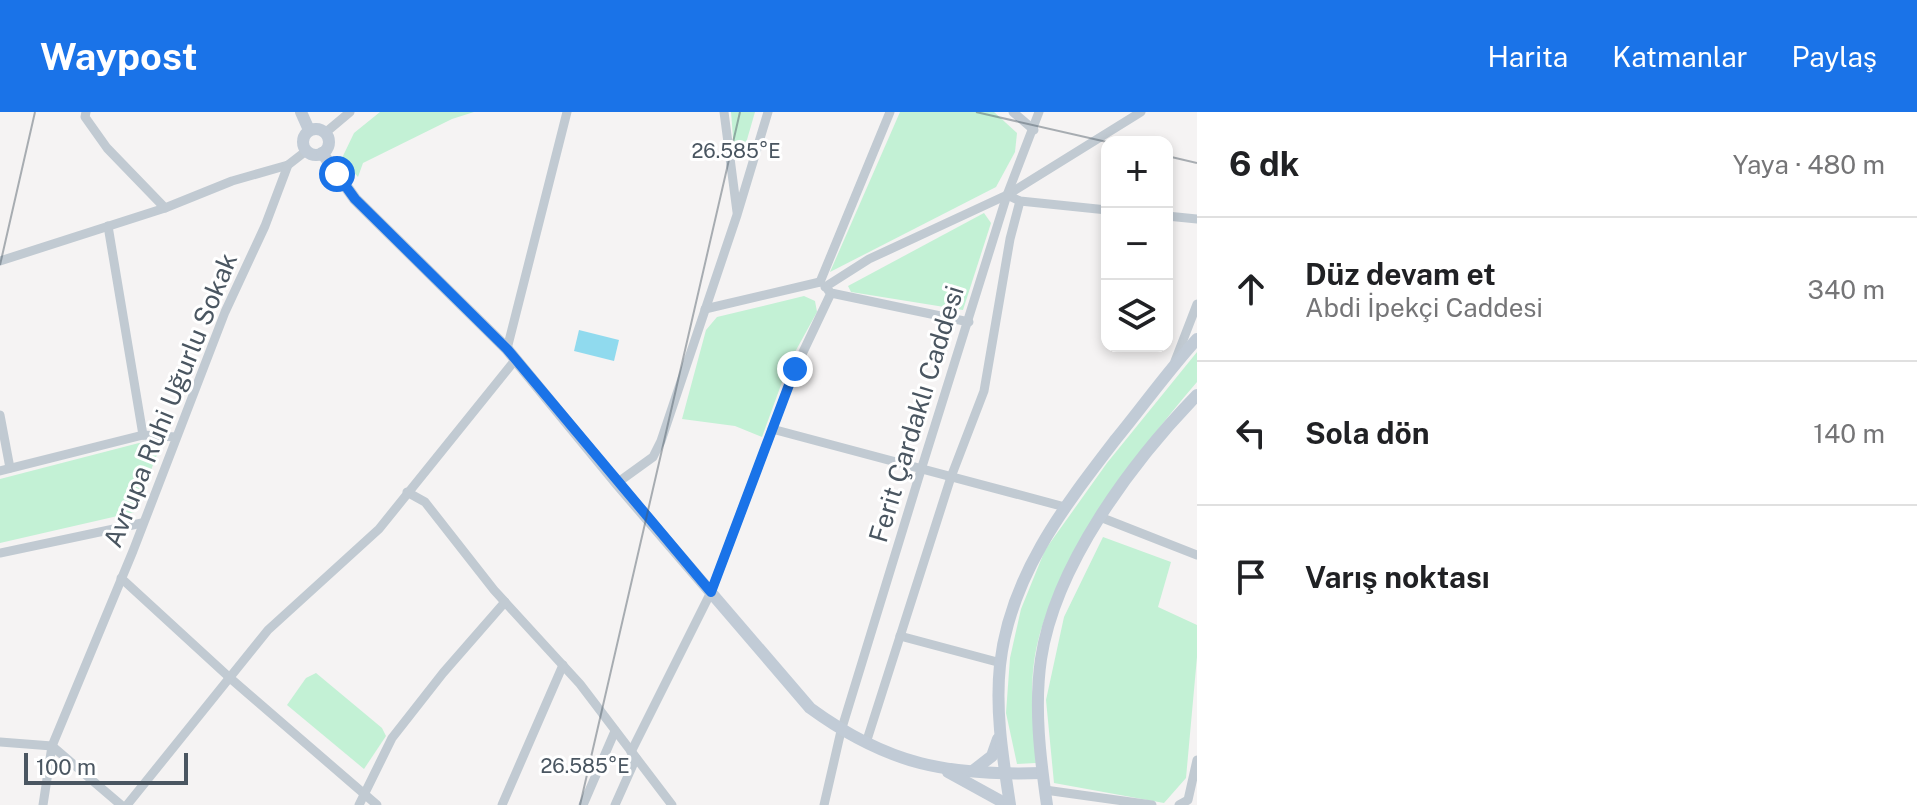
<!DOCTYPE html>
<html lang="tr">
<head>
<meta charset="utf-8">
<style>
	body { margin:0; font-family:"Public Sans",sans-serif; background:#f2f2f2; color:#202124 }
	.controls { position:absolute; right:24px; top:24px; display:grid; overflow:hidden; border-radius:16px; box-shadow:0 4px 12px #0003 }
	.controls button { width:72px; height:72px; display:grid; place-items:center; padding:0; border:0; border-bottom:2px solid #e0e0e0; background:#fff; color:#202124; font:40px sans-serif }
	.scale { position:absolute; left:24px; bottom:20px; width:164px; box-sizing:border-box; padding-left:8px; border:4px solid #4a5661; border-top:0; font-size:22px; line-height:28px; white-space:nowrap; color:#4a5661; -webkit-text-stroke:6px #fff; paint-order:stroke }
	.stop { position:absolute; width:24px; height:24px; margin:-18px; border:6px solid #1a73e8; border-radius:50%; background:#fff }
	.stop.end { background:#1a73e8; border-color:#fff; box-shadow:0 2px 8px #0008 }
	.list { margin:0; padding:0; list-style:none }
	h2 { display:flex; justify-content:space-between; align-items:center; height:104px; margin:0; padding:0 32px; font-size:34px }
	h2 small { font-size:26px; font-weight:400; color:#757577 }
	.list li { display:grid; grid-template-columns:52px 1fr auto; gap:24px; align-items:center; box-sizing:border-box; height:144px; padding:0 32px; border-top:2px solid #e0e0e0 }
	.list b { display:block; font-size:30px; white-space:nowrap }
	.list p { margin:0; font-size:26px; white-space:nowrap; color:#757577 }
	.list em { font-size:26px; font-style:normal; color:#757577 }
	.icon { flex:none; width:44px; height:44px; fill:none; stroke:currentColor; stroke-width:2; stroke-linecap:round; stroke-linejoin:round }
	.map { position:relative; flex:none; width:1197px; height:693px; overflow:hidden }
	header { display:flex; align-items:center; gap:48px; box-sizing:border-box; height:112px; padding:0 40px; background:#1a73e8; color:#fff }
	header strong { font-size:38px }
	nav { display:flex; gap:44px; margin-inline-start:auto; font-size:28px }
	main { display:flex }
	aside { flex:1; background:#fff }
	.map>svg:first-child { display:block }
	.green { fill:#c3f1d5 }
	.water { fill:#90daee }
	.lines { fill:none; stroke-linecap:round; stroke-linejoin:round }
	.street { stroke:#c1cad2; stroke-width:9 }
	.secondary { stroke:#c1cbd6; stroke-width:12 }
	.route { stroke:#1a73e8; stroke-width:10 }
	.ticks { fill:none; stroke:#4a5661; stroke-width:2; stroke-opacity:0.45 }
	.labels { text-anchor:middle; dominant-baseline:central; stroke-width:6; stroke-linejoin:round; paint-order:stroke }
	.street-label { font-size:26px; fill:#4a5661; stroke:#fff }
	.ticks-label { font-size:20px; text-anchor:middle; fill:#4a5661; stroke:#fff; stroke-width:6; stroke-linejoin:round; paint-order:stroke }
</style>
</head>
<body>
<header>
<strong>Waypost</strong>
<nav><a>Harita</a><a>Katmanlar</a><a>Paylaş</a></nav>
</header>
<main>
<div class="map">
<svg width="1197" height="693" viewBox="0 0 1197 693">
	<rect width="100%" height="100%" fill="#f5f3f3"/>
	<g class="green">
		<path d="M380,0h94l-22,7 -89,44 -5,14 -16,-19 12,-25z"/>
		<path d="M731,0h24l-11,38h-10z"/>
		<path d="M900,0h94l23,21 -2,19 -19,35 -166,85z"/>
		<path d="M984,101l7,10 -28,87 -112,-18 -3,-6z"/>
		<path d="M804,184l11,5 2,11 -28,51 -27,74 -27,-11 -53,-7 24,-89 11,-13z"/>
		<path d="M1197,240v30c-41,47 -75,95 -107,148 -21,36 -42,71 -52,111 -10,40 -5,81 -2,122l-19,1 -11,-51 4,-55 11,-49 24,-59 62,-87z"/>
		<path d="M139,331l22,1 -26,68 -135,31v-64z"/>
		<path d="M1103,425l68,25 -13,45 39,18v32l-11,121 -22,25 -110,-20 -8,-83 18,-83z"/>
		<path d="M316,561l66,55 4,8 -22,33 -77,-64 19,-27z"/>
	</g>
	<path class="water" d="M579,218l40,10 -5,21 -40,-10z"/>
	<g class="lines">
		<g class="street">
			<path d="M86,0l-1,5 22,31 58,60"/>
			<path d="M724,0l13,100"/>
			<path d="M1013,0l21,18"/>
			<path d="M325,21l25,-21"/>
			<path d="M1007,83l13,6 87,9"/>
			<path d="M1167,104l30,3"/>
			<path d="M108,114l35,209"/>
			<path d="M0,149l165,-53 67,-27 56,-16"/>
			<path d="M820,170l70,-170"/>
			<path d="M825,175l44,-28 138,-64 134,-83"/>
			<path d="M828,178l3,3 138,29"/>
			<path d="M705,197l115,-27"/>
			<path d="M507,237l60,-237"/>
			<path d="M1175,249l22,-57"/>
			<path d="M0,303l10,53"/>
			<path d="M772,317l293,78"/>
			<path d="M0,359l143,-36 33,2"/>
			<path d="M617,371l36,-26 8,-16 76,-226 31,-103"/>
			<path d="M407,380l18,10 69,88 86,94 92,121"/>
			<path d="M1100,405l97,38"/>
			<path d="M0,441l142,-30"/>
			<path d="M121,466l109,100 147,127"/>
			<path d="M900,524l101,27"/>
			<path d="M0,630l52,4 69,59"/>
			<path d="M866,631l85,-266 33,-86 26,-152 10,-38"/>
			<path d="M631,640l80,-160 84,-223 36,-76"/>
			<path d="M1045,678l107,15"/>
			<path d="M43,693l9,-59 81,-195 92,-239 40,-86 23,-61 18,-14"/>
			<path d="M127,693l141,-175 111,-101 137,-170"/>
			<path d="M359,693l33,-67 51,-65 62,-71"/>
			<path d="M502,693l61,-140"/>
			<path d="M583,693l32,-74"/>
			<path d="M615,693l21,-47"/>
			<path d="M824,693l17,-74 80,-261 86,-275 32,-83"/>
			<path d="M1179,693l9,-5 9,-40"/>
		</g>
		<g class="secondary">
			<path d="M301,0l8,18"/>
			<circle cx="316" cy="30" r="13"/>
			<path d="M322,41l33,46 152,150 110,134 193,225c78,57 138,68 232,65"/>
			<path d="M974,658l18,-14 6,-17"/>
			<path d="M948,660l60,33"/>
			<path d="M1010,693c-7,-47 -15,-93 -10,-140 10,-89 63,-157 116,-226 27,-33 52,-68 81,-100"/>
			<path d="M1047,693c-7,-48 -13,-98 -6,-146 14,-94 91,-197 156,-264"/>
		</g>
	</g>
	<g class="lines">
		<path class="route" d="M337,62l18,25 152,150 204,243 84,-223"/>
	</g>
	<path class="ticks" d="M976,0l131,30M1167,44l30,7M0,153l35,-153M580,693l160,-693"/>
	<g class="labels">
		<g class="street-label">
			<text transform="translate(170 288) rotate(-68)">Avrupa Ruhi Uğurlu Sokak</text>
			<text transform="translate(916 302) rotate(-73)">Ferit Çardaklı Caddesi</text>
		</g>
	</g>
	<g class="ticks-label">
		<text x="736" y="46">26.585°E</text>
		<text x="585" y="661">26.585°E</text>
	</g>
</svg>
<div class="controls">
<button>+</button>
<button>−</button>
<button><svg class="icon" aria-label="layers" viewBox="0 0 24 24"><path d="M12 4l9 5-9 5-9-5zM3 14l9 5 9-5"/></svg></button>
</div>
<div class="scale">100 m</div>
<div class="stop" style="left:337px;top:62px"></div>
<div class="stop end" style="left:795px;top:257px"></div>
</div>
<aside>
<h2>6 dk<small>Yaya · 480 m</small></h2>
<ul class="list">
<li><svg class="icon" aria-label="ahead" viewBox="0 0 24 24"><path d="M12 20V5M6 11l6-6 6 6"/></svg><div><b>Düz devam et</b><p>Abdi İpekçi Caddesi</p></div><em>340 m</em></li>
<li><svg class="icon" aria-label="left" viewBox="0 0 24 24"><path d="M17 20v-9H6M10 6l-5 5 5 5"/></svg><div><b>Sola dön</b></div><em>140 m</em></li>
<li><svg class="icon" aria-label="arrive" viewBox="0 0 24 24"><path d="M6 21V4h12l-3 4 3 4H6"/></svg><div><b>Varış noktası</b></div></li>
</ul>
</aside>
</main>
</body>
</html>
